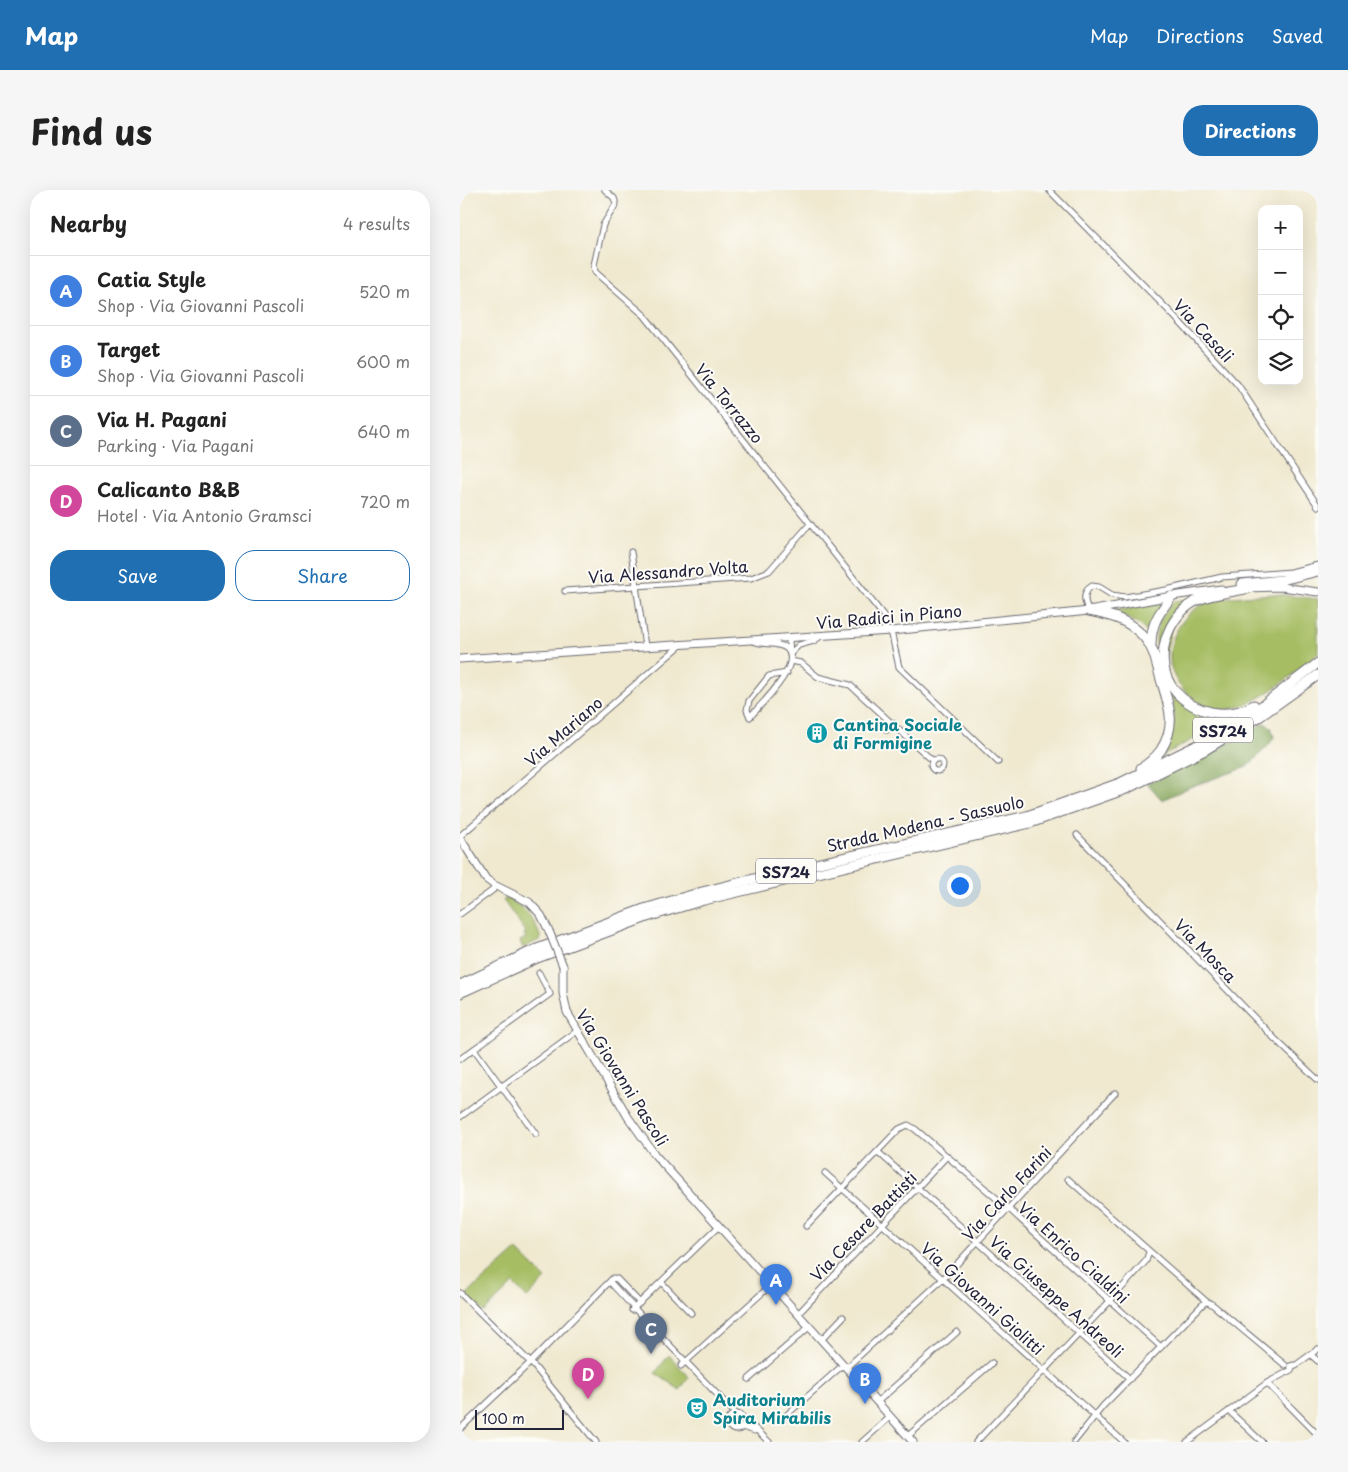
<!DOCTYPE html>
<html lang="en">
<head>
<meta charset="utf-8">
<style>
	body { margin:0; font-family:"Playpen Sans",sans-serif; background:#f6f6f6; color:#222 }
	.controls { position:absolute; right:15px; top:15px; display:grid; overflow:hidden; border-radius:10px; box-shadow:0 5px 20px #0002 }
	.controls button { width:45px; height:45px; display:grid; place-items:center; padding:0; border:0; border-bottom:1px solid #e0e0e0; background:#fff; color:#222; font:25px sans-serif }
	.scale { position:absolute; left:15px; bottom:12px; width:89px; box-sizing:border-box; padding-left:5px; border:2px solid #22223b; border-top:0; font-size:14px; line-height:18px; white-space:nowrap; color:#22223b; -webkit-text-stroke:4px #fdfcf7; paint-order:stroke }
	.you { position:absolute; left:499px; top:695px; width:18px; height:18px; margin:-12px; border:4px solid #fff; border-radius:50%; background:#1a73e8; box-shadow:0 0 0 8px #1a73e833 }
	.badge { display:grid; place-items:center; width:32px; height:32px; border-radius:50%; background:#1f6fb2; color:#fff; font-size:16px; font-weight:700 }
	.pin { position:absolute; translate:-50% -41px; filter:drop-shadow(0 1px 2px #0008) }
	.pin::after { content:''; position:absolute; top:26px; width:18px; height:15px; background:inherit; clip-path:polygon(0 0,100% 0,50% 100%) }
	.list { margin:0; padding:0; list-style:none }
	h2 { display:flex; justify-content:space-between; align-items:center; height:65px; margin:0; padding:0 20px; font-size:21px }
	h2 small { font-size:16px; font-weight:400; color:#767676 }
	.list li { display:grid; grid-template-columns:32px 1fr auto; gap:15px; align-items:center; box-sizing:border-box; height:70px; padding:0 20px; border-top:1px solid #e0e0e0 }
	.list b { display:block; font-size:19px; white-space:nowrap }
	.list p { margin:0; font-size:16px; white-space:nowrap; color:#767676 }
	.list em { font-size:16px; font-style:normal; color:#767676 }
	.actions { display:flex; gap:10px; padding:15px 20px }
	.actions a { flex:1; padding:11px 0; border:1px solid #1f6fb2; border-radius:20px; text-align:center; font-size:18px; color:#1f6fb2 }
	.actions .main { background:#1f6fb2; color:#fff }
	.icon { flex:none; width:28px; height:28px; fill:none; stroke:currentColor; stroke-width:2; stroke-linecap:round; stroke-linejoin:round }
	.map { position:relative; flex:none; width:858px; height:1252px; overflow:hidden; border-radius:20px }
	header { display:flex; align-items:center; gap:30px; box-sizing:border-box; height:70px; padding:0 25px; background:#1f6fb2; color:#fff }
	header strong { font-size:24px }
	nav { display:flex; gap:28px; margin-inline-start:auto; font-size:18px }
	.intro { display:flex; align-items:center; justify-content:space-between; box-sizing:border-box; height:120px; padding:0 30px }
	h1 { margin:0; font-size:35px }
	.button { padding:12px 22px; border-radius:20px; background:#1f6fb2; color:#fff; font-size:18px; font-weight:700 }
	main { display:flex; gap:30px; padding:0 30px }
	aside { flex:1; background:#fff; border-radius:20px; box-shadow:0 5px 20px #0002 }
	.map>svg:first-child { display:block }
	.green { fill:#a6bd63; stroke:#64704f }
	.forest { fill:#84a459; stroke:#53634a }
	.lines { fill:none; stroke-linecap:round; stroke-linejoin:round }
	.minor-casing { stroke:#6a686f; stroke-width:7 }
	.tertiary-casing { stroke:#6a686f; stroke-width:9 }
	.trunk-casing { stroke:#6a686f; stroke-width:11 }
	.minor { stroke:#fff; stroke-width:5 }
	.tertiary { stroke:#fff; stroke-width:7 }
	.trunk { stroke:#fff; stroke-width:9 }
	.tertiary-bridge-casing { stroke:#6a686f; stroke-width:9; stroke-linecap:butt }
	.tertiary-bridge { stroke:#fff; stroke-width:7 }
	.labels { text-anchor:middle; dominant-baseline:central; stroke-width:4; stroke-linejoin:round; paint-order:stroke }
	.shield { fill:#fdfcf7; stroke:#646373; stroke-width:1 }
	.shield-label { font-size:15px; font-weight:bold; fill:#22223b }
	.street-label { font-size:16px; fill:#22223b; stroke:#fdfcf7 }
	.culture-label { font-size:16px; font-weight:bold; fill:#0d838f; stroke:#fdfcf7; text-anchor:start }
</style>
</head>
<body>
<header>
<strong>Map</strong>
<nav><a>Map</a><a>Directions</a><a>Saved</a></nav>
</header>
<div class="intro"><h1>Find us</h1><a class="button">Directions</a></div>
<main>
<aside>
<h2>Nearby<small>4 results</small></h2>
<ul class="list">
<li><span class="badge" style="background:#3f7fe0">A</span><div><b>Catia Style</b><p>Shop · Via Giovanni Pascoli</p></div><em>520 m</em></li>
<li><span class="badge" style="background:#3f7fe0">B</span><div><b>Target</b><p>Shop · Via Giovanni Pascoli</p></div><em>600 m</em></li>
<li><span class="badge" style="background:#5c6f8a">C</span><div><b>Via H. Pagani</b><p>Parking · Via Pagani</p></div><em>640 m</em></li>
<li><span class="badge" style="background:#d1479c">D</span><div><b>Calicanto B&amp;B</b><p>Hotel · Via Antonio Gramsci</p></div><em>720 m</em></li>
</ul>
<div class="actions"><a class="main">Save</a><a>Share</a></div>
</aside>
<div class="map">
<svg width="858" height="1252" viewBox="0 0 858 1252">
	<rect width="100%" height="100%" fill="#fdfcf7"/>
	<filter id="ink" filterUnits="userSpaceOnUse"><feTurbulence type="fractalNoise" baseFrequency=".02" numOctaves="2"/><feDisplacementMap in="SourceGraphic" scale="10" xChannelSelector="R" yChannelSelector="G"/><feConvolveMatrix kernelMatrix="1 2 1 2 8 2 1 2 1" color-interpolation-filters="sRGB"/></filter>
	<filter id="wash" filterUnits="userSpaceOnUse"><feTurbulence type="fractalNoise" baseFrequency=".0096" numOctaves="4" result="noise"/><feDisplacementMap in="SourceGraphic" scale="20" xChannelSelector="R" yChannelSelector="G"/><feGaussianBlur stdDeviation="1.12" result="paint"/><feColorMatrix in="noise" values="0 0 0 0 0 0 0 0 0 0 0 0 0 0 0 0 0 1.4 0 .05"/><feComposite in="paint" operator="in"/></filter>
	<g filter="url(#wash)">
		<rect width="100%" height="100%" fill="#f0e9d0"/>
		<g class="green">
			<path d="M815,404l43,5v55c-26,20 -54,48 -87,55 -27,6 -60,-22 -61,-49 -1,-22 12,-44 30,-54 18,-11 54,-10 75,-12z"/>
			<path d="M735,408l-22,20 -10,49c-11,-29 -10,-42 11,-66z"/>
			<path d="M703,413l-15,31 -8,-9 -26,-14z"/>
			<path d="M711,503c25,22 29,27 63,24l-72,39c14,-26 14,-33 9,-63z"/>
			<path d="M47,709c19,8 28,21 34,40l-18,9 -3,-7 6,-3 -2,-4 2,-1 -23,-33z"/>
			<path d="M57,1060l29,29 -19,19 -14,-14 -29,28 -18,-17z"/>
			<path d="M209,1165l20,22 -9,13 -25,-17z"/>
		</g>
		<path class="forest" d="M804,533l7,4 3,10 -5,8 -22,22 -57,20 -28,13 -15,-17 63,-29z"/>
	</g>
	<g filter="url(#ink)">
		<g class="lines">
			<g class="minor-casing">
				<g id="minor">
					<path d="M145,0l9,8 2,6 -13,21 -9,40 1,7 49,43 239,300 3,17"/>
					<path d="M589,0l124,125 65,70 80,121"/>
					<path d="M171,362l14,94"/>
					<path d="M105,401l171,-12 15,-1 18,-7 41,-47"/>
					<path d="M629,421c-5,-9 -7,-19 3,-25l7,1 13,8 13,2 41,-7 56,-13 69,-5 27,-7"/>
					<path d="M431,441l8,36 99,95"/>
					<path d="M329,449l1,15 9,-9 15,-4 7,-5"/>
					<path d="M293,451c11,5 25,0 34,8 16,16 -27,56 -37,68l-3,-7 2,-9 20,-25 18,-3"/>
					<path d="M331,471l10,2 17,14 32,8 83,76"/>
					<path d="M427,540l6,-7"/>
					<circle cx="477" cy="575" r="6"/>
					<path d="M617,645l198,204 43,41"/>
					<path d="M0,646l222,-192"/>
					<path d="M0,724l33,-24 1,-5"/>
					<path d="M14,859l62,85"/>
					<path d="M0,869l90,-65 -11,-21"/>
					<path d="M0,927l117,-86"/>
					<path d="M418,962l252,227"/>
					<path d="M365,983l299,269"/>
					<path d="M608,989l139,123"/>
					<path d="M346,1036l93,-97 9,-4 7,4 94,80 152,138"/>
					<path d="M258,1037l-84,81 103,107"/>
					<path d="M150,1092l24,26 -2,2"/>
					<path d="M202,1093l29,30"/>
					<path d="M0,1103l73,72 63,77"/>
					<path d="M338,1124l149,-158"/>
					<path d="M361,1150l22,-23"/>
					<path d="M851,1165l7,6"/>
					<path d="M221,1176l90,-81"/>
					<path d="M830,1176l6,-1 22,-16"/>
					<path d="M386,1178l97,-89 172,-186"/>
					<path d="M289,1189l60,-52"/>
					<path d="M807,1193l51,52"/>
					<path d="M417,1212l80,-70"/>
					<path d="M769,1221l33,31"/>
					<circle cx="276" cy="1232" r="8"/>
					<path d="M323,1228l60,-53"/>
					<path d="M283,1230c9,3 18,15 26,22"/>
					<path d="M282,1237l13,4"/>
					<path d="M0,1239l71,-67 82,-84 4,1 23,24"/>
					<path d="M448,1246l84,-73"/>
					<path d="M402,1252l28,-25"/>
					<path d="M516,1252l134,-141 36,-40 3,-9"/>
					<path d="M614,1252l29,-36 102,-104h3l5,3 72,60"/>
					<path d="M727,1252l80,-59 24,-13 2,-5"/>
				</g>
			</g>
			<g class="tertiary-casing">
				<g id="tertiary">
					<path d="M786,398l36,-1 36,5"/>
					<path d="M0,469l431,-28 198,-20 83,-15 49,-7"/>
					<path d="M0,648l26,41 8,6 35,17 12,13 8,16"/>
					<path d="M103,776v27l4,19 61,105 27,38 258,287"/>
				</g>
			</g>
			<g class="trunk-casing">
				<g id="trunk">
					<path d="M782,394l40,-4 36,-9"/>
					<path d="M790,398c-16,4 -37,5 -52,12 -32,15 -47,62 -23,91 20,23 53,29 79,14"/>
					<path d="M629,421c22,4 40,9 55,26 10,11 12,25 16,39 8,28 18,47 1,74 -6,8 -11,13 -20,18"/>
					<path d="M691,455c0,-22 8,-32 21,-49"/>
					<path d="M0,795l72,-34 112,-42 58,-17 100,-25 225,-51 93,-33 82,-40 53,-32 63,-48"/>
					<path d="M0,803l77,-35 110,-41 57,-17 326,-77 96,-34 79,-39 54,-33 59,-42"/>
				</g>
			</g>
			<use href="#minor" class="minor"/>
			<use href="#tertiary" class="tertiary"/>
			<use href="#trunk" class="trunk"/>
			<g class="tertiary-bridge-casing">
				<path id="tertiary-bridge" d="M89,741l14,35"/>
			</g>
			<use href="#tertiary-bridge" class="tertiary-bridge"/>
		</g>
	</g>
	<defs>
		<g id="building-disc" transform="scale(1.125)"><circle r="9.5" fill="#0f9aa8" stroke="#fdfcf7"/><path d="M-4-6H4V6H1V3H-1V6H-4ZM-2.5-4.3h1.7v1.8h-1.7ZM.8-4.3h1.7v1.8H.8ZM-2.5-1h1.7V.8h-1.7ZM.8-1h1.7V.8H.8Z" fill="#fff"/></g>
		<g id="theatre-disc" transform="scale(1.125)"><circle r="9.5" fill="#0f9aa8" stroke="#fdfcf7"/><path d="M-5-5.5Q0-4 5-5.5V0Q5 5 0 6Q-5 5-5 0ZM-3.3-2.5H-1v1.5H-3.3ZM1-2.5H3.3v1.5H1ZM-2.8 1Q0 5.5 2.8 1Z" fill="#fff"/></g>
	</defs>
	<g fill-rule="evenodd">
		<use href="#building-disc" x="357" y="543"/>
		<use href="#theatre-disc" x="237" y="1218"/>
	</g>
	<g class="labels">
		<g class="shield">
			<rect x="733" y="527.5" width="60" height="25" rx="4"/>
			<rect x="296" y="668.5" width="60" height="25" rx="4"/>
		</g>
		<g class="shield-label">
			<text x="763" y="540">SS724</text>
			<text x="326" y="681">SS724</text>
		</g>
		<g class="street-label">
			<text transform="translate(744 140) rotate(47)">Via Casali</text>
			<text transform="translate(270 213) rotate(51)">Via Torrazzo</text>
			<text transform="translate(208 381) rotate(-4)">Via Alessandro Volta</text>
			<text transform="translate(429 426) rotate(-5)">Via Radici in Piano</text>
			<text transform="translate(103 541) rotate(-41)">Via Mariano</text>
			<text transform="translate(465 633) rotate(-13)">Strada Modena - Sassuolo</text>
			<text transform="translate(746 760) rotate(46)">Via Mosca</text>
			<text transform="translate(163 887) rotate(58)">Via Giovanni Pascoli</text>
			<text transform="translate(546 1003) rotate(-47)">Via Carlo Farini</text>
			<text transform="translate(403 1036) rotate(-46)">Via Cesare Battisti</text>
			<text transform="translate(614 1062) rotate(42)">Via Enrico Cialdini</text>
			<text transform="translate(597 1106) rotate(42)">Via Giuseppe Andreoli</text>
			<text transform="translate(523 1108) rotate(42)">Via Giovanni Giolitti</text>
		</g>
		<g class="culture-label">
			<text x="373" y="534">Cantina Sociale<tspan x="373" dy="18">di Formigine</tspan></text>
			<text x="253" y="1209">Auditorium<tspan x="253" dy="18">Spira Mirabilis</tspan></text>
		</g>
	</g>
</svg>
<div class="controls">
<button>+</button>
<button>−</button>
<button><svg class="icon" aria-label="locate" viewBox="0 0 24 24"><circle cx="12" cy="12" r="6"/><path d="M12 2v4M12 18v4M2 12h4M18 12h4"/></svg></button>
<button><svg class="icon" aria-label="layers" viewBox="0 0 24 24"><path d="M12 4l9 5-9 5-9-5zM3 14l9 5 9-5"/></svg></button>
</div>
<div class="scale">100 m</div>
<div class="you"></div>
<div class="pin badge" style="left:316px;top:1115px;background:#3f7fe0">A</div>
<div class="pin badge" style="left:405px;top:1214px;background:#3f7fe0">B</div>
<div class="pin badge" style="left:191px;top:1164px;background:#5c6f8a">C</div>
<div class="pin badge" style="left:128px;top:1209px;background:#d1479c">D</div>
</div>
</main>
</body>
</html>
